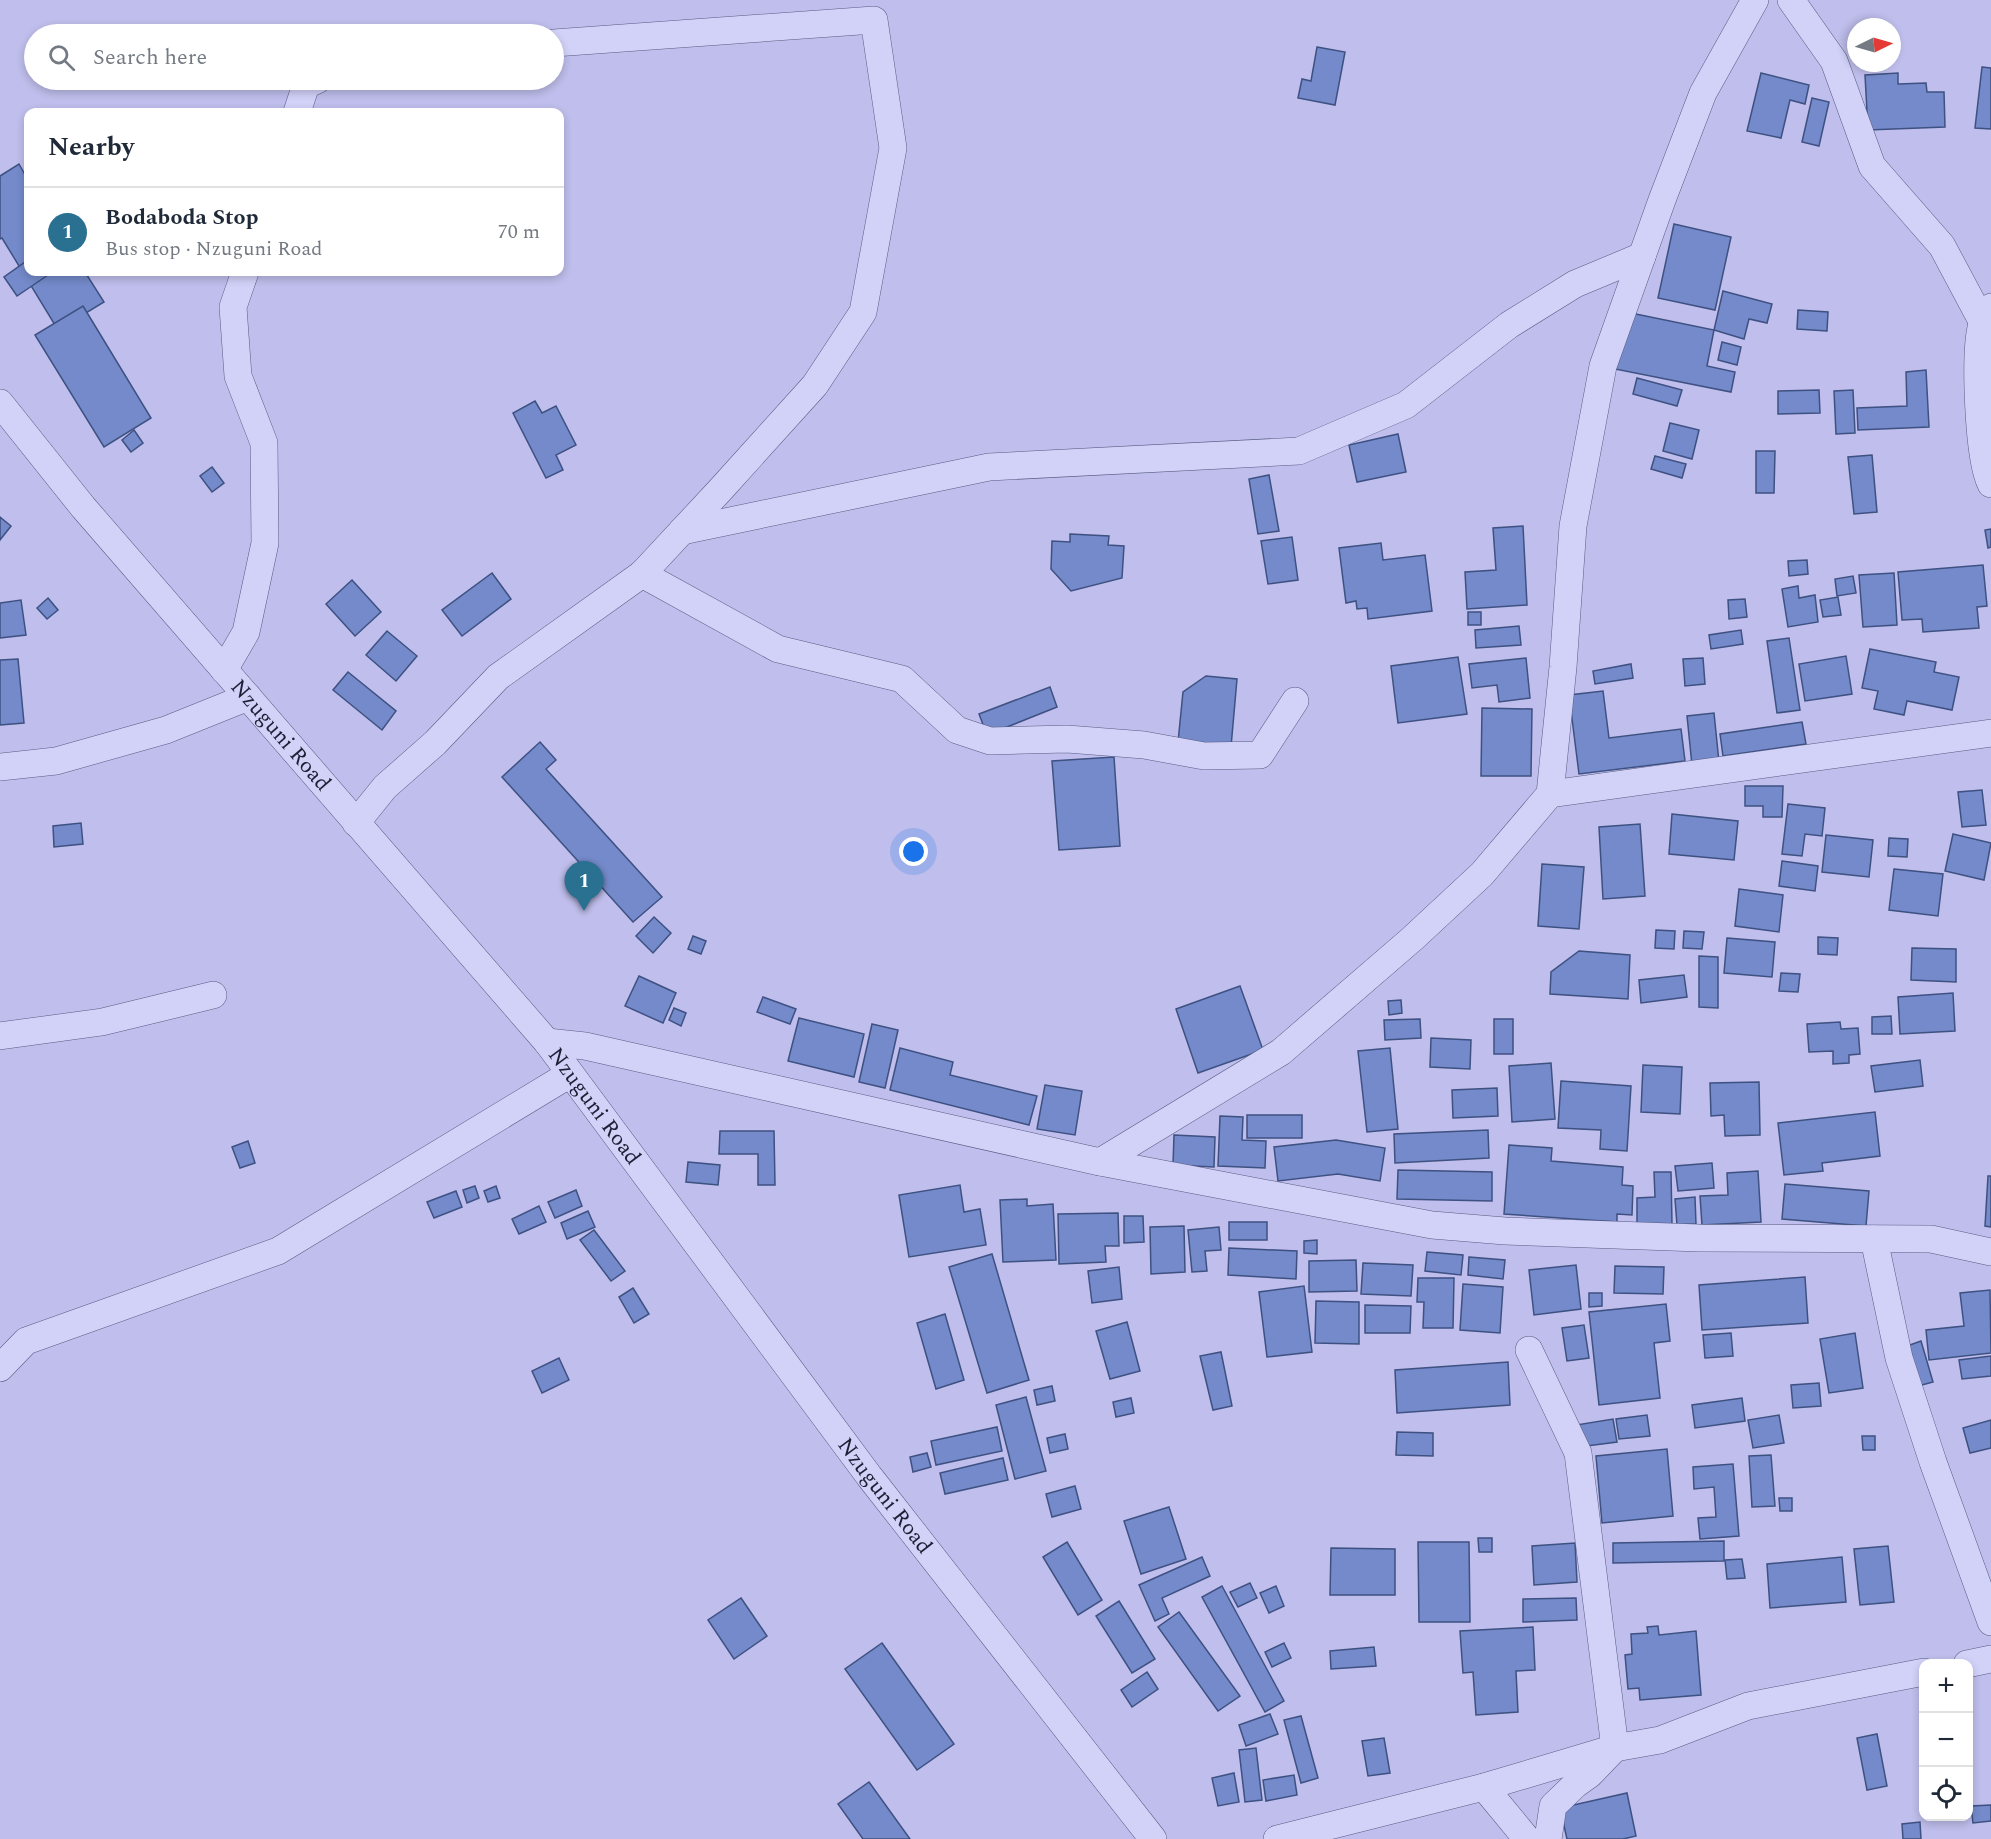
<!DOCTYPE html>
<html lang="en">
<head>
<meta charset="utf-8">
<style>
	body { margin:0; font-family:Spectral,serif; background:#f6f6f7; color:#1f2937 }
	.controls { position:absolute; right:18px; bottom:18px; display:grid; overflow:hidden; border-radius:12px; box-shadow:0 3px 9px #0003 }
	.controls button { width:54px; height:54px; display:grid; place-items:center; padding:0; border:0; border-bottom:2px solid #e0e1e3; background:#fff; color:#1f2937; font:30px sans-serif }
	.compass { position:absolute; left:1847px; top:18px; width:54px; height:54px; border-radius:50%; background:#fff; box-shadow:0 3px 9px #0003; rotate:85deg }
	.you { position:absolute; left:914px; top:852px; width:21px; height:21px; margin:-15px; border:4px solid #fff; border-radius:50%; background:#1a73e8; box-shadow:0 0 0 9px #1a73e833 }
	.badge { display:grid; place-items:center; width:39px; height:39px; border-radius:50%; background:#297091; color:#fff; font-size:20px; font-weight:700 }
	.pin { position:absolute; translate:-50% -50px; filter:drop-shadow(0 2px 3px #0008) }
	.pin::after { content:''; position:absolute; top:32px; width:21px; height:18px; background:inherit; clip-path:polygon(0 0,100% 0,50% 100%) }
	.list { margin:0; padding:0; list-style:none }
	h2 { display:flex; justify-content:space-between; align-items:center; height:78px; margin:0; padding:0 24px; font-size:26px }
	h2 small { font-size:20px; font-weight:400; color:#747a83 }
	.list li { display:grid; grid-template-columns:39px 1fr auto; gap:18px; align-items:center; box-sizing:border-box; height:90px; padding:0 24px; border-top:2px solid #e0e1e3 }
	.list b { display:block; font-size:22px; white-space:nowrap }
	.list p { margin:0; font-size:20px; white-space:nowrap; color:#747a83 }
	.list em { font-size:20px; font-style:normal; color:#747a83 }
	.icon { flex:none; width:33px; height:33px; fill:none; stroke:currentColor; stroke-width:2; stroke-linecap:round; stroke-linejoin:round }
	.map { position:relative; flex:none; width:1991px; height:1839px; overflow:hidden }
	.search { position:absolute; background:#fff; box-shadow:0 3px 9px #0003; left:24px; top:24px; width:540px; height:66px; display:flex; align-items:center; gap:15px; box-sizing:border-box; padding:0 21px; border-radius:33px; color:#747a83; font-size:22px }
	.panel { position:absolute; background:#fff; box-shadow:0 3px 9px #0003; left:24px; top:108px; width:540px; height:168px; border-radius:12px }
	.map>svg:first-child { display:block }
	.building { fill:#748aca; stroke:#3e5182; stroke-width:1.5 }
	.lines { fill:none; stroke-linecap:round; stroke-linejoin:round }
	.street-casing { stroke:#575d84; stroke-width:28 }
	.street { stroke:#d2d1f8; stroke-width:27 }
	.labels { text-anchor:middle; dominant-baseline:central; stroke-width:5; stroke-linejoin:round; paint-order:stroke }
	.street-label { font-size:22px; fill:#1c2034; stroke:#cfcdf4 }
</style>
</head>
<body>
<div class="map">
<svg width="1991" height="1839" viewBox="0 0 1991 1839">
	<rect width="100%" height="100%" fill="#bfbeec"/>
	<g class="building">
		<path d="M1317,47l28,5 -10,53 -37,-7 4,-19 9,2z"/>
		<path d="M1982,67l9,1v61l-16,-1z"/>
		<path d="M1761,73l48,12 -4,19 -15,-4 -9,38 -34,-7z"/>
		<path d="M1898,73v11l28,-1 1,9h17l1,35 -77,3 -3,-55z"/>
		<path d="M1812,98l17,4 -10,44 -17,-4z"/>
		<path d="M19,164l9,16v92h57l19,30 -46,28 -56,-92 -2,1v-63z"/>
		<path d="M1674,224l57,13 -16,73 -57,-12z"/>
		<path d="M28,260v12h17l3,3 -31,21 -13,-19z"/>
		<path d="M1723,291l49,13 -5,19 -18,-4 -5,20 -30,-9z"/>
		<path d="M83,306l68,112 -47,29 -69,-112z"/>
		<path d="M1798,310l30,2 -1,19 -30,-2z"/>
		<path d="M1626,312l88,18 -7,36 28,6 -4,20 -116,-23z"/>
		<path d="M1722,342l19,5 -4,18 -19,-5z"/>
		<path d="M1926,370l3,57 -71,3 -1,-22 50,-2 -1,-34z"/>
		<path d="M1637,378l45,12 -5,16 -44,-12z"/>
		<path d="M1819,390l1,23 -42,1v-23z"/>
		<path d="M1853,390l2,43 -19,1 -2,-43z"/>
		<path d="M535,401l7,12 14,-7 20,39 -20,10 7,15 -17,8 -33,-65z"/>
		<path d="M1670,423l29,7 -7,29 -29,-8z"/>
		<path d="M134,430l9,13 -12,9 -9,-12z"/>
		<path d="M1398,434l8,38 -49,10 -8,-37z"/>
		<path d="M1756,451h19l-1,42h-18z"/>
		<path d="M1872,455l5,57 -23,2 -6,-57z"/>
		<path d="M1655,456l31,8 -4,14 -31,-9z"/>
		<path d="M212,467l12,16 -12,9 -12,-16z"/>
		<path d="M1269,475l10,56 -21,3 -9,-55z"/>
		<path d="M0,517l11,9 -11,14z"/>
		<path d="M1523,526l4,79 -60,4 -2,-37 31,-2 -3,-42z"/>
		<path d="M1991,529v18l-3,1 -3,-18z"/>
		<path d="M1070,534l39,2 -1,9 16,1 -2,32 -51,13 -20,-22 1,-28 18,1z"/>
		<path d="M1292,537l6,43 -30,4 -7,-43z"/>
		<path d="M1381,543l2,17 42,-5 7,56 -64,8 -1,-11 -10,1 -1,-8 -10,2 -7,-55z"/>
		<path d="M1807,560l1,14 -19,2 -1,-15z"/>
		<path d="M1983,565l4,41 -10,1 2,21 -56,4 -1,-13 -20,1 -4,-48z"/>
		<path d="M492,573l19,26 -49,37 -20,-26z"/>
		<path d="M1894,573l3,52 -34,2 -4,-52z"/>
		<path d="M1853,576l3,17 -19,3 -2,-17z"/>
		<path d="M352,580l29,32 -26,24 -29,-32z"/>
		<path d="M1798,586l1,12 16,-3 3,27 -30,5 -6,-38z"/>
		<path d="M1838,597l3,18 -18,2 -3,-17z"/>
		<path d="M48,598l10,12 -11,9 -10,-11z"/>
		<path d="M1745,599l2,18 -18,2 -1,-19z"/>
		<path d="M21,600l5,35 -26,3v-35z"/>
		<rect x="1468" y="612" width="13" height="13"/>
		<path d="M1519,626l2,19 -45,3 -1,-18z"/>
		<path d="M1741,630l2,14 -32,5 -2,-14z"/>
		<path d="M387,631l30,25 -21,25 -30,-26z"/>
		<path d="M1789,638l11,72 -23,3 -10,-72z"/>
		<path d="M1870,649l66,13 -2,10 25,5 -7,33 -45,-9 -3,14 -30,-6 4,-18 -16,-3z"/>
		<path d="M1846,656l6,38 -47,7 -6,-37z"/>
		<path d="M1458,657l9,57 -69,9 -7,-57z"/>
		<path d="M1526,658l4,40 -31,4 -2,-17 -25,3 -3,-24z"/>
		<path d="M1703,658l2,26 -20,2 -2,-27z"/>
		<path d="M18,659l6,64 -24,2v-65z"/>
		<path d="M1631,664l2,14 -38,6 -2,-13z"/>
		<path d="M348,672l48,39 -14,19 -49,-40z"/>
		<path d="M1206,676l31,3 -6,68 -53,-5 5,-50z"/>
		<path d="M1050,687l7,20 -70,28 -8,-21z"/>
		<path d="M1603,691l6,47 72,-9 4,32 -106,13 -10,-79z"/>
		<path d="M1482,708l50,1 -1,67h-50z"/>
		<path d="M1714,713l5,49 -27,3 -5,-49z"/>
		<path d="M1802,722l4,22 -83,12 -3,-22z"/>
		<path d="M540,742l16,18 -10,9 116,128 -29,25 -131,-145z"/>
		<path d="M1114,757l6,89 -61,4 -7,-89z"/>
		<path d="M1745,786h38l-1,31h-19v-11h-18z"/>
		<path d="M1982,790l4,35 -24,2 -4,-35z"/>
		<path d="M1788,804l37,4 -3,28 -17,-2 -3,22 -20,-2z"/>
		<path d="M1672,814l66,7 -4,39 -65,-6z"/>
		<path d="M81,823l2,21 -29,3 -1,-21z"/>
		<path d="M1640,824l5,72 -42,3 -4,-72z"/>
		<path d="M1953,834l38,9 -7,37 -39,-9z"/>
		<path d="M1826,835l47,5 -4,37 -47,-5z"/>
		<path d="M1889,838l19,1 -1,18 -19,-1z"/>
		<path d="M1782,861l36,5 -3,25 -36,-5z"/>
		<path d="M1542,864l42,3 -5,62 -41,-3z"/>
		<path d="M1894,869l49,5 -5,42 -49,-6z"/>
		<path d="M1739,889l44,6 -4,37 -44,-6z"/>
		<path d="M654,917l17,16 -18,20 -17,-17z"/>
		<path d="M1656,930l19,1 -1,18 -19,-1z"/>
		<path d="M1684,931l20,1 -2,17 -19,-1z"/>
		<path d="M693,936l13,5 -5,13 -13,-5z"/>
		<path d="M1818,937l20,1 -1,17 -19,-1z"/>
		<path d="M1727,938l48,4 -3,35 -48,-4z"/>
		<path d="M1912,948l44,1v33l-45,-2z"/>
		<path d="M1579,951l51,4 -2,44 -78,-5 1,-22z"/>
		<path d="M1699,956l19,1v51l-19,-1z"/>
		<path d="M1781,973l19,1 -2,18 -19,-1z"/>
		<path d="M1684,975l3,22 -46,6 -2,-23z"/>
		<path d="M639,976l37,17 -13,30 -38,-17z"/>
		<path d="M1240,986l23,64 -65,23 -22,-64z"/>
		<path d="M1953,993l2,38 -55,3 -2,-37z"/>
		<path d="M763,997l33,12 -6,15 -33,-12z"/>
		<path d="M1401,1000l1,13 -13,2 -1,-14z"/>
		<path d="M674,1008l12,5 -5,13 -12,-6z"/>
		<path d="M1891,1016l1,18h-20v-17z"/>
		<path d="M799,1018l65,16 -10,43 -66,-16z"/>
		<path d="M1420,1019l1,19 -36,2 -1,-20z"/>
		<rect x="1494" y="1019" width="19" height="35"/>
		<path d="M1840,1022l1,7 17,-1 2,26 -11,1v8l-16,1v-13l-24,1 -2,-28z"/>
		<path d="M872,1024l26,6 -13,58 -26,-6z"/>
		<path d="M1431,1038l40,2 -1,29 -40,-2z"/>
		<path d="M900,1048l53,14 -3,13 87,21 -8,29 -139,-35z"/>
		<path d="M1390,1048l8,81 -31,3 -9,-81z"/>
		<path d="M1920,1060l3,26 -48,6 -4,-26z"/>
		<path d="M1551,1063l4,56 -43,3 -3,-56z"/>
		<path d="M1643,1065l39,2 -2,47 -39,-2z"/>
		<path d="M1561,1081l70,5 -4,65 -27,-2 1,-19 -43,-2z"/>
		<path d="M1759,1082l1,53 -35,1 -1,-21 -13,1 -1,-33z"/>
		<path d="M1045,1085l37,6 -7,44 -38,-6z"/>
		<path d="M1497,1088l1,28 -45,2 -1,-28z"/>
		<path d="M1875,1112l5,44 -58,7 1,8 -39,4 -6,-52z"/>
		<rect x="1247" y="1115" width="55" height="23"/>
		<path d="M1220,1116l23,1 -1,23 24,1 -1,27 -47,-2z"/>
		<path d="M1488,1130l1,28 -94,5 -1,-29z"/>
		<path d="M720,1131h54l1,54h-17v-31h-39z"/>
		<path d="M1174,1135l41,2 -1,30 -41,-2z"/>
		<path d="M1336,1140l49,8 -5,33 -42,-7 -60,7 -4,-34z"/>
		<path d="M248,1141l7,22 -15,5 -8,-21z"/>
		<path d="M1509,1145l43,3 -1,13 72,6 -1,18 11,1 -1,29 -15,-1v8l-113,-8z"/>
		<path d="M688,1162l32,3 -2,20 -32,-3z"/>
		<path d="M1712,1163l2,25 -36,3 -3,-25z"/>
		<path d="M1398,1170l94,2v29l-95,-2z"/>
		<path d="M1758,1171l3,51 -59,3 -2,-29 28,-1 -1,-22z"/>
		<path d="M1654,1172h17l1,52 -35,1v-27l18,-1z"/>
		<path d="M1988,1176h3v51l-6,-1z"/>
		<path d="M1785,1184l84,7 -3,35 -84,-7z"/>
		<path d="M960,1185l4,27 16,-3 6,36 -77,12 -10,-62z"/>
		<path d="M475,1186l4,12 -12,5 -4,-13z"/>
		<path d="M496,1186l4,12 -12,4 -4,-11z"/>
		<path d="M576,1190l6,16 -27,12 -7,-16z"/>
		<path d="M456,1191l6,16 -28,11 -7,-16z"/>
		<path d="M1695,1197l1,27 -19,1 -2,-26z"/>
		<path d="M1027,1199v7l26,-2 3,56 -53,2 -3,-62z"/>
		<path d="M539,1206l7,16 -27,12 -7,-15z"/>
		<path d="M588,1211l7,16 -28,12 -6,-16z"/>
		<path d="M1118,1213l1,33h-14l1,16 -47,2 -1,-50z"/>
		<path d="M1124,1216h19l1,26 -20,1z"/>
		<rect x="1229" y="1222" width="38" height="18"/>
		<path d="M1184,1226l1,46 -34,2 -1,-47z"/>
		<path d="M1219,1227l2,23 -16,1 2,20 -15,1 -4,-42z"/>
		<path d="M594,1230l31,41 -14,10 -31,-41z"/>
		<path d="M1317,1240v14l-13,-1v-12z"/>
		<path d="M1229,1248l68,3 -1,28 -68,-4z"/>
		<path d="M1427,1252l36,3 -2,20 -36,-4z"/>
		<path d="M992,1254l37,126 -42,13 -38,-126z"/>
		<path d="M1469,1257l36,3 -2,19 -35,-4z"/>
		<path d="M1356,1260l1,31 -48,1v-31z"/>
		<path d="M1363,1263l50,2 -2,31 -50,-2z"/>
		<path d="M1576,1265l5,44 -47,6 -5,-45z"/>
		<path d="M1615,1266l49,1 -1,27 -49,-1z"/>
		<path d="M1119,1267l3,32 -30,4 -4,-32z"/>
		<path d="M1805,1277l3,46 -106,7 -3,-45z"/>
		<path d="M1418,1278h36l-1,50h-30l1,-26h-7z"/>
		<path d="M1463,1284l40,3 -3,46 -40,-3z"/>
		<path d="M1304,1286l8,66 -45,5 -8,-65z"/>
		<path d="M633,1288l16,26 -15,9 -15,-26z"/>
		<path d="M1990,1290l1,63 -62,7 -3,-30 38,-4 -4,-33z"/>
		<path d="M1589,1293h13v13l-13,1z"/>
		<path d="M1316,1301l43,1v42l-44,-1z"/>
		<path d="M1666,1304l4,37 -16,2 6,55 -61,7 -10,-93z"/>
		<path d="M1365,1305l46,1 -1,27h-45z"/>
		<path d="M945,1314l19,66 -28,9 -19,-66z"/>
		<path d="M1127,1322l13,49 -30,8 -14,-48z"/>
		<path d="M1584,1325l5,33 -22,3 -5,-33z"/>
		<path d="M1731,1333l2,23 -28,2 -2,-23z"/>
		<path d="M1855,1333l8,55 -34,5 -9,-54z"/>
		<path d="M1921,1341l12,41 -15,4 -11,-40z"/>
		<path d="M1221,1352l11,54 -19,4 -13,-54z"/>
		<path d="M1991,1356v20l-29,3 -3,-19z"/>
		<path d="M559,1358l10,22 -27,13 -10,-22z"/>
		<path d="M1508,1362l2,43 -113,8 -2,-43z"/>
		<path d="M1819,1383l2,23 -28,2 -2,-23z"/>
		<path d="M1052,1386l3,15 -18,4 -3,-15z"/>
		<path d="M1026,1397l20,74 -31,8 -19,-74z"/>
		<path d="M1131,1398l3,15 -18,4 -3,-15z"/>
		<path d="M1742,1398l3,23 -50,7 -3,-23z"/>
		<path d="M1647,1415l3,21 -31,3 -3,-20z"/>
		<path d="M1779,1415l5,28 -31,5 -5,-28z"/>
		<path d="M1613,1419l4,23 -38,5 -3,-22z"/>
		<path d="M1991,1420v28l-21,5 -7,-25z"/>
		<path d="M997,1427l5,24 -66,14 -5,-24z"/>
		<path d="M1397,1432l36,1v23l-37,-1z"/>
		<path d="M1065,1434l3,15 -18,4 -3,-15z"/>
		<path d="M1862,1436h13v14h-12z"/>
		<path d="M1667,1449l6,67 -71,7 -6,-67z"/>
		<path d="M927,1453l4,14 -18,5 -3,-15z"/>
		<path d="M1771,1455l4,51 -23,1 -3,-51z"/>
		<path d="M1003,1458l5,22 -63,14 -5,-21z"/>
		<path d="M1733,1464l6,72 -39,3 -2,-21 18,-1 -2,-30 -20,2 -1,-22z"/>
		<path d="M1075,1486l6,23 -29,8 -6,-23z"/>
		<path d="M1779,1498h13v13h-12z"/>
		<path d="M1169,1507l17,52 -45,15 -17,-53z"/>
		<path d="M1478,1538h14v14h-13z"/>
		<path d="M1724,1541v20l-111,2v-20z"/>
		<path d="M1067,1542l35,58 -24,15 -35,-58z"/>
		<path d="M1418,1542h51l1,80h-51z"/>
		<path d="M1575,1543l2,39 -43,3 -2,-39z"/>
		<path d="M1888,1546l6,56 -34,3 -6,-56z"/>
		<path d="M1331,1548l64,1v46h-65z"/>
		<path d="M1202,1557l8,19 -48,22 7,16 -14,7 -16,-36z"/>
		<path d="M1842,1557l4,45 -76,6 -3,-44z"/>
		<path d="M1742,1559l3,19 -18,1 -2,-19z"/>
		<path d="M1250,1583l7,15 -19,9 -8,-15z"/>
		<path d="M1222,1586l62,115 -19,11 -63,-115z"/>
		<path d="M1276,1586l8,20 -15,7 -9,-20z"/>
		<path d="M741,1598l26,38 -33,23 -26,-39z"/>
		<path d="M1576,1598l1,22 -54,2v-23z"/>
		<path d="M1119,1601l36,58 -23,14 -36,-57z"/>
		<path d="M1179,1612l61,84 -22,15 -60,-84z"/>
		<path d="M1658,1626l1,9 37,-4 5,64 -61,5 -1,-12 -11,1 -3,-34 7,-1 -1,-20 17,-1 -1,-6z"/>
		<path d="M1533,1627l2,43 -19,1 2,41 -42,3 -3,-43 -10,1 -3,-42z"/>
		<path d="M882,1643l72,101 -37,26 -72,-101z"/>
		<path d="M1284,1643l7,15 -19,9 -7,-15z"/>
		<path d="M1374,1647l2,19 -45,3 -1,-18z"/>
		<path d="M1147,1672l11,17 -26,18 -11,-17z"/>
		<path d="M1270,1714l8,20 -32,12 -7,-21z"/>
		<path d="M1301,1716l17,62 -17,5 -17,-63z"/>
		<path d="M1877,1734l10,52 -20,4 -10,-52z"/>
		<path d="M1384,1738l6,35 -22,3 -6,-35z"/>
		<path d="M1256,1748l6,52 -17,2 -6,-52z"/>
		<path d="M1234,1773l5,29 -21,4 -6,-28z"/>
		<path d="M1294,1775l3,20 -31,6 -3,-21z"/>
		<path d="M869,1782l41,57h-47l-25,-35z"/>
		<path d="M1627,1793l9,43 -13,3h-56l-7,-31z"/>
		<path d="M1991,1805v16l-18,2 -2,-17z"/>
		<path d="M1920,1822l1,17h-18l-1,-15z"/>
	</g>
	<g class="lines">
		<g class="street-casing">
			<g id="street">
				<path d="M1791,0l43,61 38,105 70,80 41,77"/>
				<path d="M554,43l320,-23 19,128 -30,164 -48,73 -93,103 -80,86"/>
				<path d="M297,112l9,-27 11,-5"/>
				<path d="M1991,307c-3,5 -7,11 -9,17 -8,27 -4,135 9,160"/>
				<path id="s1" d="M0,403l83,104 464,535 322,434 284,363"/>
				<path d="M682,531l307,-64 310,-16 107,-46 103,-80 66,-41 67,-28"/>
				<path d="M224,670l22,-38 19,-89 -1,-100 -26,-67 -5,-69 12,-35"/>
				<path d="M0,767l56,-6 110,-31 82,-33"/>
				<path d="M1550,794l441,-61"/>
				<path d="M356,823l29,-36 50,-44 63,-66 144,-103 136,75 124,30 55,51 33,11 77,-2 77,6 60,11 56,-1 35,-54"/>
				<path d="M0,1036l102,-14 111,-27"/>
				<path d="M547,1042l38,4 515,116 332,63 73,6 194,7 232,1 60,13"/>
				<path d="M1100,1162l181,-110 131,-113 70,-65 68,-80 13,-127 10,-141 30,-160 59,-166 41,-107 52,-93"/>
				<path d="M1874,1239l25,119 34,104 58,160"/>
				<path d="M1529,1350l49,103 37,295 -25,26 -14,10 -23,22 -5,33"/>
				<path d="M0,1368l26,-27 252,-90 292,-177"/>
				<path d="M1967,1664l24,-5"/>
				<path d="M1484,1787l43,52"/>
				<path d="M1277,1839l207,-52 131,-39 45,-8 88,-34 176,-34"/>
			</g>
		</g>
		<use href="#street" class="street"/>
	</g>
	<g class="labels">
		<g class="street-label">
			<text stroke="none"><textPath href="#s1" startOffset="435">Nzuguni Road</textPath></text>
			<text stroke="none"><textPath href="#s1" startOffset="921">Nzuguni Road</textPath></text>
			<text stroke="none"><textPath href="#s1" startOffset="1407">Nzuguni Road</textPath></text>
		</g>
	</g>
</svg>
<div class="controls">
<button>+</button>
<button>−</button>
<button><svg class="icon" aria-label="locate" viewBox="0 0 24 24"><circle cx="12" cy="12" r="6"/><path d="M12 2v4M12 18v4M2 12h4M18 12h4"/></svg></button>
</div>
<svg class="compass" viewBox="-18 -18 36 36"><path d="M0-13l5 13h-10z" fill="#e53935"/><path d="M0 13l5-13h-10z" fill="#747a83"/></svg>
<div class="you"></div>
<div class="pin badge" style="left:584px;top:911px">1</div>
<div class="search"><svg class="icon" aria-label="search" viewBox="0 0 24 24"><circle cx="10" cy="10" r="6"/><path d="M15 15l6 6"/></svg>Search here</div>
<section class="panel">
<h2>Nearby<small></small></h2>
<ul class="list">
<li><span class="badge">1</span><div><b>Bodaboda Stop</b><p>Bus stop · Nzuguni Road</p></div><em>70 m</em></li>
</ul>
</section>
</div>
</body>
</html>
